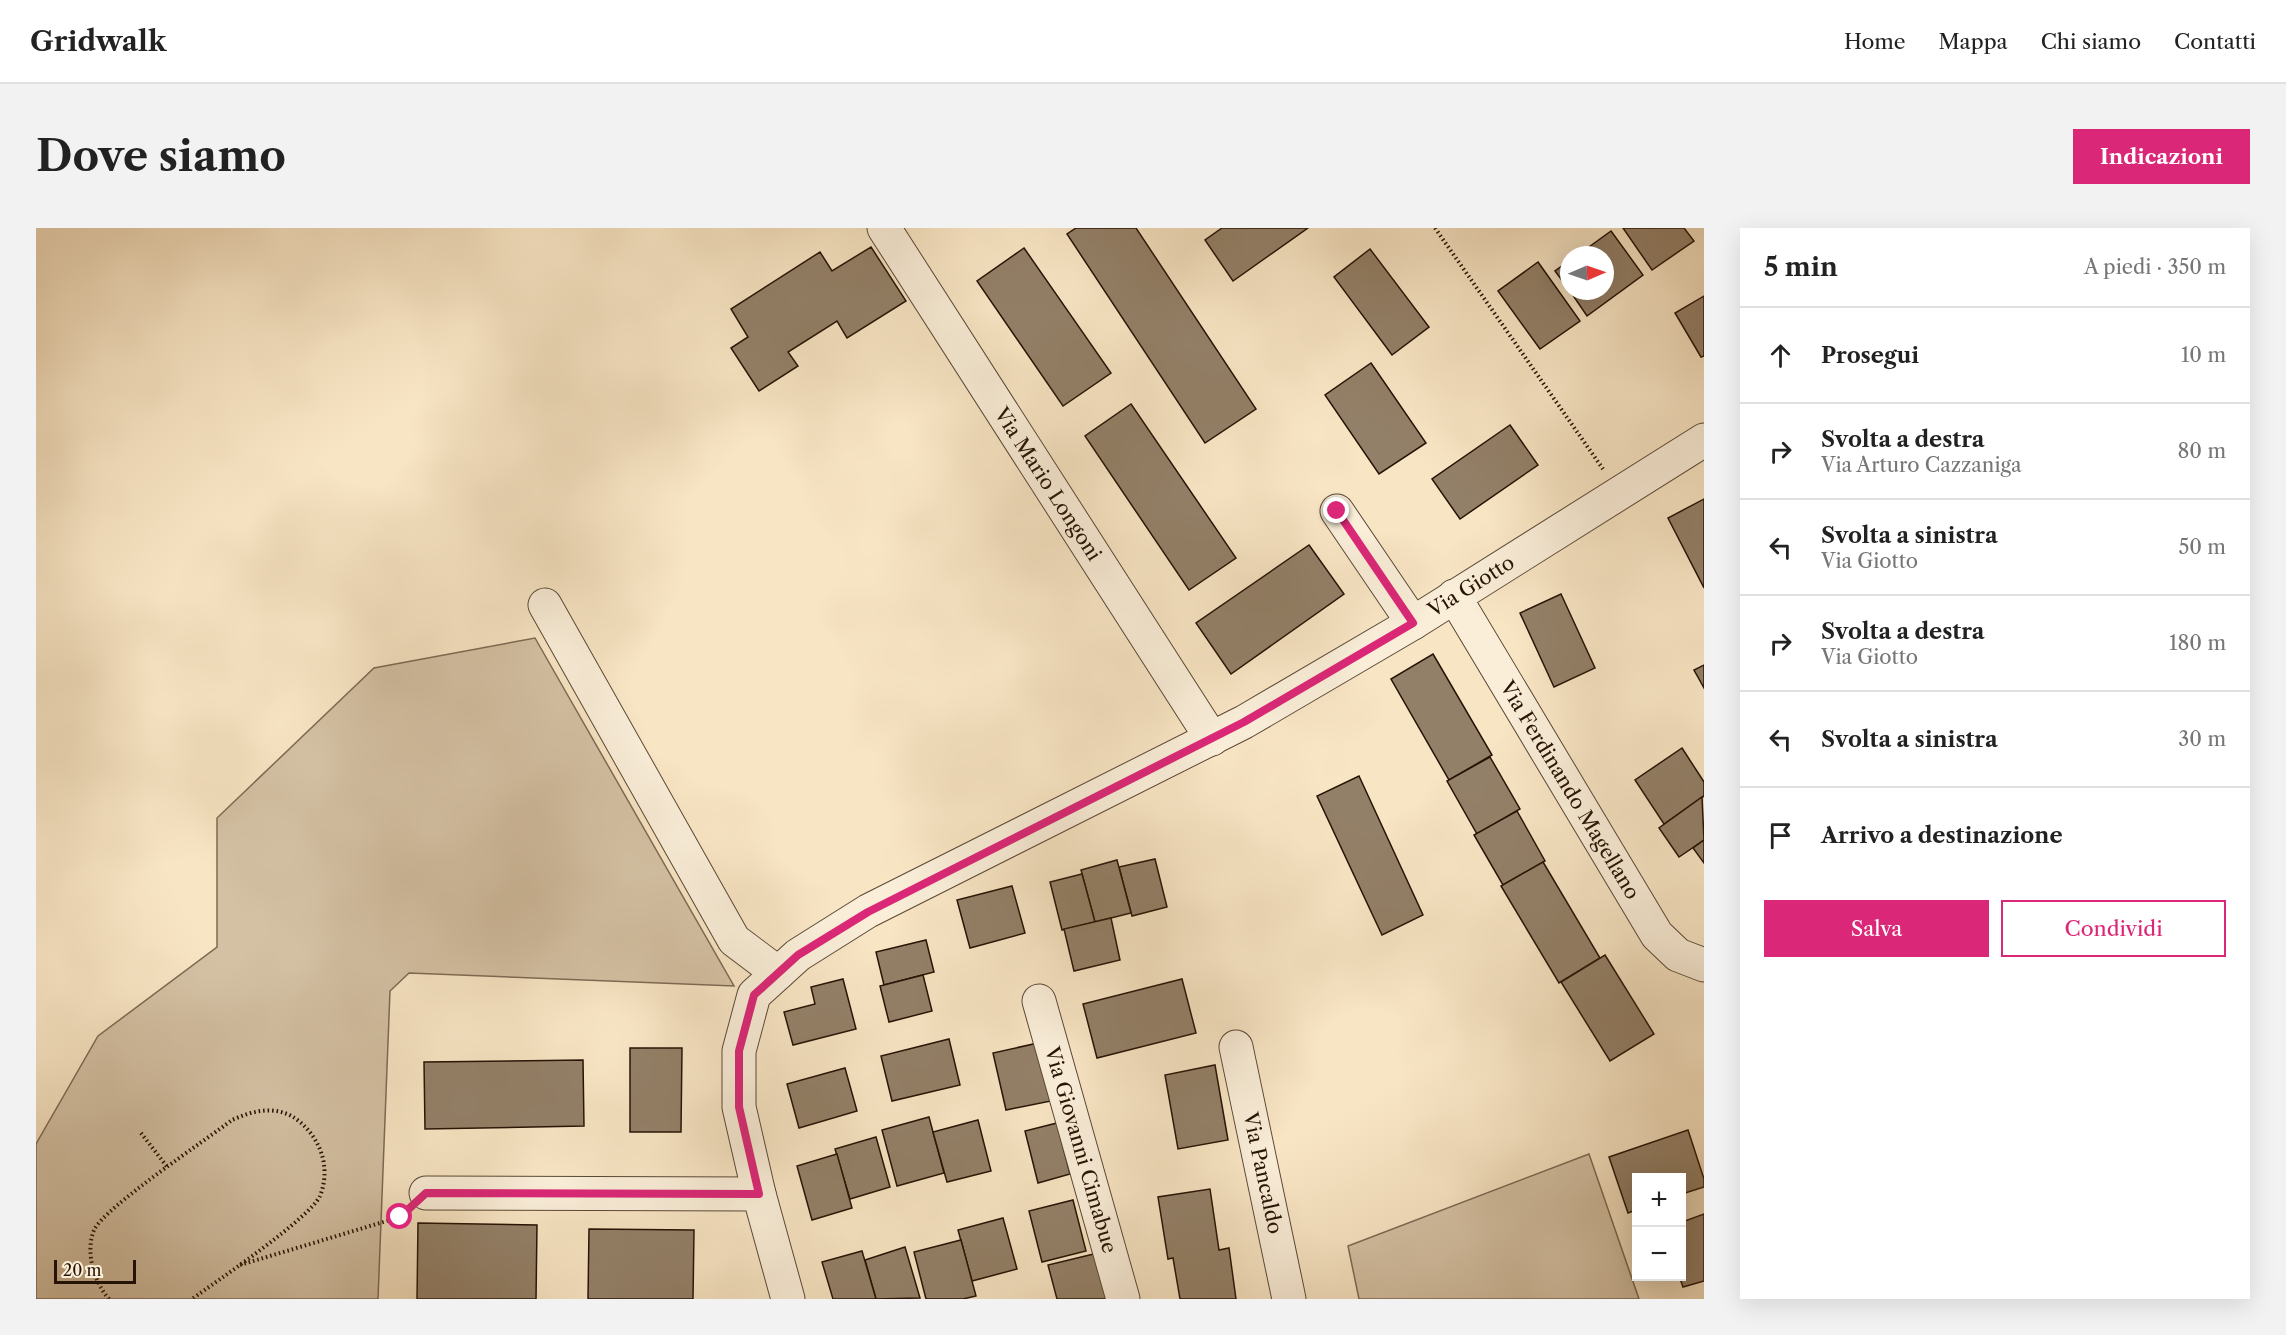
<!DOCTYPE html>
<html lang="it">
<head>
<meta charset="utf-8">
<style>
	body { margin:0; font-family:"Libre Caslon Text",serif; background:#f2f2f2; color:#222 }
	.controls { position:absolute; right:18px; bottom:18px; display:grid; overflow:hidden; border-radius:0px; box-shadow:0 6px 24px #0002 }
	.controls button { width:54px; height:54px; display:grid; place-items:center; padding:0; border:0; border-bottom:2px solid #e0e0e0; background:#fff; color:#222; font:30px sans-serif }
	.compass { position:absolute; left:1524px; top:18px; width:54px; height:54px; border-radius:50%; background:#fff; box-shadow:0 6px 24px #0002; rotate:88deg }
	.scale { position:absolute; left:18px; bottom:15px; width:82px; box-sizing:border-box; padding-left:6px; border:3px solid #261305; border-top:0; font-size:16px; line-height:21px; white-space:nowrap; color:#261305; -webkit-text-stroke:4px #faeed9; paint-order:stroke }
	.stop { position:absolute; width:18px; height:18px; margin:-14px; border:4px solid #db2777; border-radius:50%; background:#fff }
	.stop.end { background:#db2777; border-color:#fff; box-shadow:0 2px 6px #0008 }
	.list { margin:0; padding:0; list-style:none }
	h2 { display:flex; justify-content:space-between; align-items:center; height:78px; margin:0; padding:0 24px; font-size:26px }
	h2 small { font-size:20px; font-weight:400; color:#767676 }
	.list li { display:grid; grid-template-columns:39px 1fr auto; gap:18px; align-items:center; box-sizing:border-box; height:96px; padding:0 24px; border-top:2px solid #e0e0e0 }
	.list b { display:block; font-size:22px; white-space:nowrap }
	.list p { margin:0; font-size:20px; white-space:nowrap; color:#767676 }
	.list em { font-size:20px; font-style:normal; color:#767676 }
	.actions { display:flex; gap:12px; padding:18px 24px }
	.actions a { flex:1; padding:14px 0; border:2px solid #db2777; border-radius:0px; text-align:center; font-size:21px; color:#db2777 }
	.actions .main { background:#db2777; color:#fff }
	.icon { flex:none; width:33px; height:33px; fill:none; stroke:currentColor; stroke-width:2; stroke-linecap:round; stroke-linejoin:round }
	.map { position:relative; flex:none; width:1668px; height:1071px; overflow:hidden; border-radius:0px }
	header { display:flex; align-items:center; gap:36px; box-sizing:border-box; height:84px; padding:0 30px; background:#fff; border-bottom:2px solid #e0e0e0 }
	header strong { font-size:28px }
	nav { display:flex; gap:33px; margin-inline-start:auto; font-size:21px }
	.intro { display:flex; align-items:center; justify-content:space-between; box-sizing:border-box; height:144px; padding:0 36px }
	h1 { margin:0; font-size:42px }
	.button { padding:15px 27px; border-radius:0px; background:#db2777; color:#fff; font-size:21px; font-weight:700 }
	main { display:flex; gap:36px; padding:0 36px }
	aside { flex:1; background:#fff; border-radius:0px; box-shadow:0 6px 24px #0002 }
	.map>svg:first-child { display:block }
	.green { fill:#d4c1a4; stroke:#7d6a54; stroke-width:1.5 }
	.building { fill:#938068; stroke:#261305; stroke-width:1.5 }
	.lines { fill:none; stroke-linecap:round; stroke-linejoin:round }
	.minor-casing { stroke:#5a4835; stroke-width:35 }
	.path { stroke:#261305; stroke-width:4; stroke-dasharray:1.5 3; stroke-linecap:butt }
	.minor { stroke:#faeed9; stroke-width:33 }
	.route { stroke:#db2777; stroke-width:8 }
	.labels { text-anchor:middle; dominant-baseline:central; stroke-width:5; stroke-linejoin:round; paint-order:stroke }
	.street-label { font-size:20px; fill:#261305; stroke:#faeed9 }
</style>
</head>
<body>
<header>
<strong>Gridwalk</strong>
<nav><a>Home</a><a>Mappa</a><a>Chi siamo</a><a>Contatti</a></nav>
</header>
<div class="intro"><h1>Dove siamo</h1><a class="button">Indicazioni</a></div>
<main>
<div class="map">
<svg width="1668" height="1071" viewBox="0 0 1668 1071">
	<rect width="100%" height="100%" fill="#f8e5c4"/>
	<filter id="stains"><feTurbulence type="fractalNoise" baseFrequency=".00333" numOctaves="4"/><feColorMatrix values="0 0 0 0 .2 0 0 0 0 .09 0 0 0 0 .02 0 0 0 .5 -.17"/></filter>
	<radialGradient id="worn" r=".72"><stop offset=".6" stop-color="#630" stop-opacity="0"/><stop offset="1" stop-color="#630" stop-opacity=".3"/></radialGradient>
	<g class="green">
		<path d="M499,410l199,348 -325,-13 -19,18 -12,308h-342v-155l62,-108 119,-89v-129l157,-150z"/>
		<path d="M1553,926l50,145h-280l-11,-53z"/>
	</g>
	<g class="building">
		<path d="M1040,0h60l120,181 -51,34 -138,-209z"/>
		<path d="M1186,0h86l-75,53 -28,-41z"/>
		<path d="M1587,0h61l10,13 -42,29z"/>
		<path d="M1575,3l32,44 -56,41 -17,-25h35v-36h-27z"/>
		<path d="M835,19l35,54 -59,37 -10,-17 -49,31 10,14 -39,25 -28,-43 17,-11 -17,-28 89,-57 12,19z"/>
		<path d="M988,20l87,125 -48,33 -86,-125z"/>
		<path d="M1334,21l59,78 -37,28 -58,-78z"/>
		<path d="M1533,33v29l-14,-19z"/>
		<path d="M1502,34l42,59 -40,28 -42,-58z"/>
		<path d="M1668,68v60l-3,1 -26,-44z"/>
		<path d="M1335,135l55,80 -47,31 -54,-79z"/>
		<path d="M1095,176l105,154 -47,32 -104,-154z"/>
		<path d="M1474,197l28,40 -78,54 -28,-40z"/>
		<path d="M1668,271v89l-36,-70z"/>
		<path d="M1273,317l35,49 -113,80 -35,-51z"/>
		<path d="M1525,366l34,74 -41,19 -34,-74z"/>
		<path d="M1397,426l59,101 -43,25 -58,-101z"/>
		<path d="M1668,437v23l-10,-18z"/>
		<path d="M1646,520l22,34v14l-40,28 -29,-44z"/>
		<path d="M1454,529l30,52 -43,25 -30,-53z"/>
		<path d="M1323,548l64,139 -41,20 -65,-139z"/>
		<path d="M1666,569l2,43 -25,17 -20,-29z"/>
		<path d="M1481,583l28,50 -42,24 -29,-50z"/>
		<path d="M1668,612v23l-11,-15z"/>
		<path d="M1119,631l12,48 -35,9 -13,-49z"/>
		<path d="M1081,632l14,53 -36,9 -14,-52z"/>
		<path d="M1507,634l57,96 -41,25 -58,-97z"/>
		<path d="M1046,646l13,48 -33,8 -12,-48z"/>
		<path d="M976,658l13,47 -55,15 -13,-48z"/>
		<path d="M1075,690l9,42 -46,11 -10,-42z"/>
		<path d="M890,712l8,32 -50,13 -8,-33z"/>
		<path d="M1569,727l49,79 -44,27 -49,-79z"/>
		<path d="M887,747l9,36 -43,11 -9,-36z"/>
		<path d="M807,751l13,50 -63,16 -9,-33 31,-8 -4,-17z"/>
		<path d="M1146,751l14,54 -99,25 -14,-54z"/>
		<path d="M913,811l11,46 -68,16 -11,-45z"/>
		<path d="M1002,815l13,58 -45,9 -13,-57z"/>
		<path d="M594,820h52l-1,84h-51z"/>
		<path d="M547,832l1,66 -159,3 -1,-67z"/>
		<path d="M1179,837l13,75 -50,9 -13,-74z"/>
		<path d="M809,840l12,43 -58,17 -12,-44z"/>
		<path d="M893,889l15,56 -47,13 -15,-56z"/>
		<path d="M942,892l13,51 -44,11 -14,-50z"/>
		<path d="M1021,895l13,51 -32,9 -13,-52z"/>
		<path d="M1652,902l16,49v8l-22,7v-16h-46v32l-8,3 -19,-56z"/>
		<path d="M840,909l14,50 -40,12 -15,-50z"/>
		<path d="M801,926l15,54 -40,12 -15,-54z"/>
		<path d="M1174,961l9,61 10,-2 7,51h-56l-7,-41 -5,1 -10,-62z"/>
		<path d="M1037,972l13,51 -44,11 -13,-51z"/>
		<path d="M1668,986v67l-21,6 -4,-11 3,-54z"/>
		<path d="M967,990l14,51 -45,12 -14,-51z"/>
		<path d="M382,995l119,2 -1,74h-119z"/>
		<path d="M553,1001l105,1 -1,69h-105z"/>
		<path d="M925,1012l15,56 -13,3h-37l-12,-47z"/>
		<path d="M869,1019l15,51 -44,1 -11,-39z"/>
		<path d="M826,1023l14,48h-43l-11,-37z"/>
		<path d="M1062,1025l12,46h-53l-9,-34z"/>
	</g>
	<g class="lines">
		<g class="minor-casing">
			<g id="minor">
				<path d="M848,0l328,511"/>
				<path d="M1301,283l76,112"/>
				<path d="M1418,368l203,339 21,20 26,10"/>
				<path d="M509,377l189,335 44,33"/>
				<path d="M1003,773l84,298"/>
				<path d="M1200,819l53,252"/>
				<path d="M390,965l333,1"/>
				<path d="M752,1071l-29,-105 -20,-87v-56l15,-56 44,-40 70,-44 376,-189 169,-99 291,-183"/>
			</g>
		</g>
		<g class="path">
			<path d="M1399,0l168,241"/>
			<path d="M105,905l27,35"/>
			<path d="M204,1037l160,-48 4,-4"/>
			<path d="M73,1071c-15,-17 -24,-47 -15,-69 11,-23 112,-90 138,-110 22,-10 47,-16 68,2 21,18 31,46 20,74 -10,22 -103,85 -128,103"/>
		</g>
		<use href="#minor" class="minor"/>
	</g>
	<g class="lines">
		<path class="route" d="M364,989l26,-24 333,1 -20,-87v-56l15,-56 44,-40 70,-43 376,-190 169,-99 -76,-112"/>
	</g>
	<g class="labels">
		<g class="street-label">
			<text transform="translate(1012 256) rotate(57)">Via Mario Longoni</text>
			<text transform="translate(1435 358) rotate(-32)">Via Giotto</text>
			<text transform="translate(1534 562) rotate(59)">Via Ferdinando Magellano</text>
			<text transform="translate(1045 922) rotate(74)">Via Giovanni Cimabue</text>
			<text transform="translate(1227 945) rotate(78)">Via Pancaldo</text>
		</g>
	</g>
	<rect width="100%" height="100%" filter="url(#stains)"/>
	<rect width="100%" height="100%" fill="url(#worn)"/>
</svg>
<div class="controls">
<button>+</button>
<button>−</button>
</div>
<svg class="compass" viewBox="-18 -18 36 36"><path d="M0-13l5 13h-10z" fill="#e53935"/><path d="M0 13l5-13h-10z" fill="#767676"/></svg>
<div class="scale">20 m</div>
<div class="stop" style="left:364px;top:989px"></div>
<div class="stop end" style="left:1301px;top:283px"></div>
</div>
<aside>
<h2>5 min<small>A piedi · 350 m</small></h2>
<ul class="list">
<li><svg class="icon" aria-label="ahead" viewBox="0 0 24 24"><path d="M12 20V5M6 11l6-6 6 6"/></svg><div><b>Prosegui</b></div><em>10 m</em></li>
<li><svg class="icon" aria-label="right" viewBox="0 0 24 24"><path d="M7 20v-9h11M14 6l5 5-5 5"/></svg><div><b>Svolta a destra</b><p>Via Arturo Cazzaniga</p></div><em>80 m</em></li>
<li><svg class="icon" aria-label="left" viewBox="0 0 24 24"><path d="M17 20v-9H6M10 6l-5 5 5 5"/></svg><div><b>Svolta a sinistra</b><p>Via Giotto</p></div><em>50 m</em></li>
<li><svg class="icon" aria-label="right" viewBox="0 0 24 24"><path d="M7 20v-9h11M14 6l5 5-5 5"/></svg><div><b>Svolta a destra</b><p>Via Giotto</p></div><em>180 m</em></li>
<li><svg class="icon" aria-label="left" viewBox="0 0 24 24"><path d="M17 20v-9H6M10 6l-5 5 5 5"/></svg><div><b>Svolta a sinistra</b></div><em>30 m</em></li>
<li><svg class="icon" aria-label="arrive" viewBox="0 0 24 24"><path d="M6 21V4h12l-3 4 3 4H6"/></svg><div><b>Arrivo a destinazione</b></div></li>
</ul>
<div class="actions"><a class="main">Salva</a><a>Condividi</a></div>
</aside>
</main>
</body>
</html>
